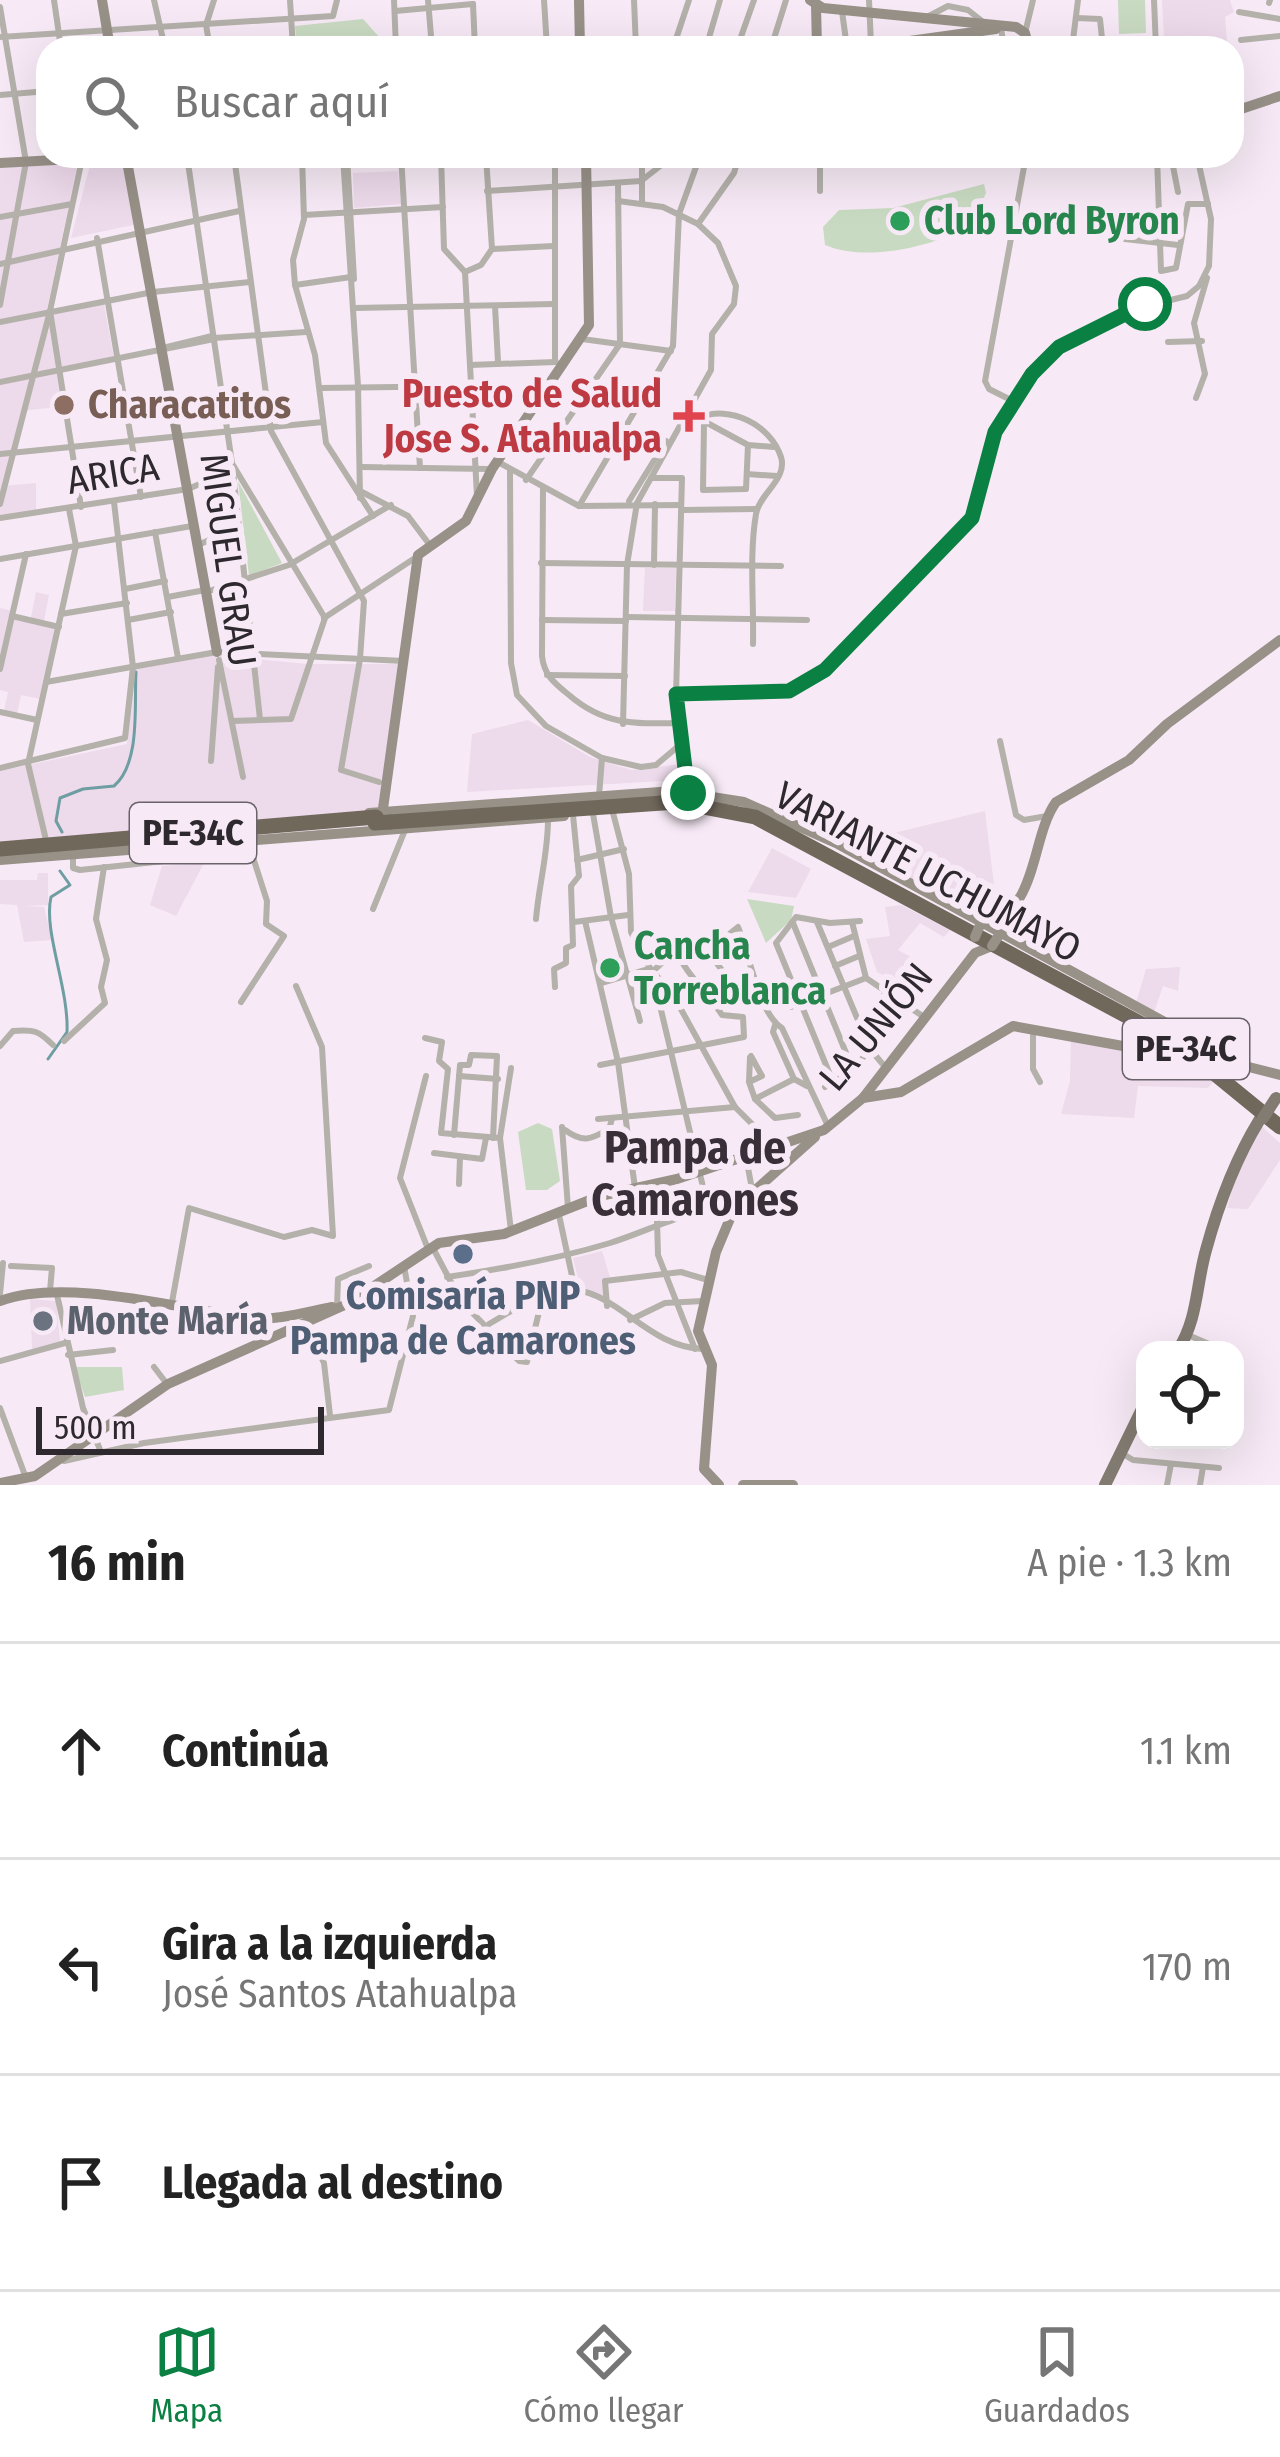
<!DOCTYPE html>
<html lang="es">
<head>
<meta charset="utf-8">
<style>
	body { margin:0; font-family:"Fira Sans Condensed",sans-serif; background:#f6f6f6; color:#222 }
	.controls { position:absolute; right:36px; bottom:36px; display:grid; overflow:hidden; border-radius:24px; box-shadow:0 12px 48px #0002 }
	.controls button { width:108px; height:108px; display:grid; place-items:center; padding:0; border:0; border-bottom:3px solid #e0e0e0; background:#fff; color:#222; font:60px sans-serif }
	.scale { position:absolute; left:36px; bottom:30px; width:288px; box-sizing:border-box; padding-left:12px; border:6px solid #2e292e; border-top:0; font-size:33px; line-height:42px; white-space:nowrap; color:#2e292e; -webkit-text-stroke:9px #f7eaf6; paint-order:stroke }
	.stop { position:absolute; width:36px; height:36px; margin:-27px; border:9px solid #0b8043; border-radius:50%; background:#fff }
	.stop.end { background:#0b8043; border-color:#fff; box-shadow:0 3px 12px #0008 }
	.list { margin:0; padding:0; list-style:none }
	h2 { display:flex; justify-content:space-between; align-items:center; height:156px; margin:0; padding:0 48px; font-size:51px }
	h2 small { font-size:39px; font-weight:400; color:#767676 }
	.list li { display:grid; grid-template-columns:78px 1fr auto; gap:36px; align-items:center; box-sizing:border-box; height:216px; padding:0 48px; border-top:3px solid #e0e0e0 }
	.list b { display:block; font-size:45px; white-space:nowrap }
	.list p { margin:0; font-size:39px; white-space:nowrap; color:#767676 }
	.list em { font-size:39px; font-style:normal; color:#767676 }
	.icon { flex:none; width:66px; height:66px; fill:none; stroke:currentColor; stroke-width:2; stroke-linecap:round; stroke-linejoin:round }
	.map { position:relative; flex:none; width:1280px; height:1485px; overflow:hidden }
	.search { position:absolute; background:#fff; box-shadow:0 12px 48px #0002; left:36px; right:36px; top:36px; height:132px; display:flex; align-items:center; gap:30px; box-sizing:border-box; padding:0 42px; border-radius:36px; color:#767676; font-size:45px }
	.sheet { height:804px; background:#fff }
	nav { display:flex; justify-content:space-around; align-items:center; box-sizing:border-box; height:168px; border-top:3px solid #e0e0e0; background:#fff; font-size:33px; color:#767676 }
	nav a { display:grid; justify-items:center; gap:6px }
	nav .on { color:#0b8043 }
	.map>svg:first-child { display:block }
	.built { fill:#eddaeb }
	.green { fill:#c9dac2 }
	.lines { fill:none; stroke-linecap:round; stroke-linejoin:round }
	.stream { stroke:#6e9ea2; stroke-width:3 }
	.street { stroke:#b4b0aa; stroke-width:6 }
	.secondary { stroke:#979188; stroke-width:10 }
	.primary { stroke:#827b71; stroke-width:12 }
	.highway { stroke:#71685c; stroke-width:15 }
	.street-bridge { stroke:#b4b0aa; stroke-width:6 }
	.secondary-bridge { stroke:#979188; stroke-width:10 }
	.primary-bridge { stroke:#827b71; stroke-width:12 }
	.highway-bridge { stroke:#71685c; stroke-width:15 }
	.route { stroke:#0b8043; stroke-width:15 }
	.leisure-dot { fill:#2e9e5b; stroke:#f7eaf6; stroke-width:4.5 }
	.education-dot { fill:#8d6e63; stroke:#f7eaf6; stroke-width:4.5 }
	.health-dot { fill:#e0444e; stroke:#f7eaf6; stroke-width:4.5 }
	.service-dot { fill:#5c6f8a; stroke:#f7eaf6; stroke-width:4.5 }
	.worship-dot { fill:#6b7280; stroke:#f7eaf6; stroke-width:4.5 }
	.labels { text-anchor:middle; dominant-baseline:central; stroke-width:12; stroke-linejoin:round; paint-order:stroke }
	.shield { fill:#f7eaf6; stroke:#6a636a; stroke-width:3 }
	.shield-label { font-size:36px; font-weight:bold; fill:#2e292e }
	.leisure-label { font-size:39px; font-weight:bold; fill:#27864d; stroke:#f7eaf6; text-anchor:start }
	.health-label { font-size:39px; font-weight:bold; fill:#be3a42; stroke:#f7eaf6; text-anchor:end }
	.education-label { font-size:39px; font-weight:bold; fill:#785e54; stroke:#f7eaf6; text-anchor:start }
	.street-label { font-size:39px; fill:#2e292e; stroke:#f7eaf6 }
	.service-label { font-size:39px; font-weight:bold; fill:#4e5e75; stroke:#f7eaf6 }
	.worship-label { font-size:39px; font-weight:bold; fill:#5b616d; stroke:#f7eaf6; text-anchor:start }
	.quarter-label { font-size:45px; font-weight:bold; fill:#392f38; stroke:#f7eaf6 }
</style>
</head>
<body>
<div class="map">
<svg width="1280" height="1485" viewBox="0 0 1280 1485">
	<rect width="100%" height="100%" fill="#f7eaf6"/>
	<g class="built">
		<path d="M1162,0h68l4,12 -9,5 2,24 -15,7h-41l-7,-10z"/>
		<path d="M78,161l-32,153 58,-10 10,55 -53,13 4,34 -44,5 -18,75 33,-3v29l-36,5v-350z"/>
		<path d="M125,162l13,62 -67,14 19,-73z"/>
		<path d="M398,171l3,33 -47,4 -1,-35z"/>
		<path d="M645,568h31l-1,43h-32z"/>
		<path d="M36,592l13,3 -6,31 12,3 -15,70 -19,-4 -4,19 -13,-3 4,-19 -8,-2v-82l12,3 -1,8 19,4z"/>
		<path d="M213,655l95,9h92l-20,146 -380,32v-71l127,-27 7,-75z"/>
		<path d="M528,720l62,37 41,13 50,-6v16l-214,12 5,-58z"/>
		<path d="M985,811l9,74 -57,11 -84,-48 -1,-5z"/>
		<path d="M772,848l39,21 -15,29 -48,-6z"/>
		<path d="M204,863l-28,53 -26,-11 12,-39z"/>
		<path d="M38,873h10v32l-25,1 21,1 8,33 -28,2 -7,-37 -17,-1v-24h37z"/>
		<path d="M901,905l49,25 -6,7 -24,-14 -22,27 24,13 -15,26 -30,-17 -11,-33 24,-3 -5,-29z"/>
		<path d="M1180,967l-2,24 -15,-5 -9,26 -18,-9 10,-34z"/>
		<path d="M1071,1039l122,29 20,14 -5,6 -70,-2 -4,32 -73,-4 9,-33z"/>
		<path d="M1260,1125l20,18v17l-32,49 -21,-1 17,-58z"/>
		<path d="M602,1251l8,26 -6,1v20l-24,-11 -7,-29z"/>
		<path d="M30,1299l26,2 4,40 -28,8z"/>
	</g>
	<g class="green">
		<path d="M1118,0h27l1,33 -27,1z"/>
		<path d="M363,19l26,29h-92l-2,-22z"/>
		<path d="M984,184l2,9 -14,33c-39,20 -105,37 -147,19l-2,-18 16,-17 54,-2z"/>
		<path d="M238,481l44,82 -33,13z"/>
		<path d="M747,899l47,7 -3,14 -25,23z"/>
		<path d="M538,1123l14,6 8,52 -13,9h-21l-8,-58z"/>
		<path d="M75,1367h47l2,23 -39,7z"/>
	</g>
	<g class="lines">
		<g class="stream">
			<path d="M62,832l-6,-11 4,-23 23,-9 31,-3c27,-23 20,-82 22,-114"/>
			<path d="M48,1059l19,-27c2,-44 -24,-101 -16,-135l19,-12 -10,-14"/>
		</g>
		<g class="street">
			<path d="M54,0l7,48"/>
			<path d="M154,0l11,48"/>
			<path d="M290,0l3,48"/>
			<path d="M394,0l2,48"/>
			<path d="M428,0l4,48"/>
			<path d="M544,0l3,48"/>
			<path d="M634,0l2,48"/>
			<path d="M869,0l2,44"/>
			<path d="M1154,0l2,48"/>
			<path d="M1269,3l1,-3"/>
			<path d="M473,4l2,44"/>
			<path d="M0,7l26,155 -26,143"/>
			<path d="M395,11l78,-7"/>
			<path d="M842,11l5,37"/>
			<path d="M1239,12l41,7"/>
			<path d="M927,17l21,-11 20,4 14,11"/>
			<path d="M1077,18l23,1 3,29"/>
			<path d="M1001,28l3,20"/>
			<path d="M978,32l3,16"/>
			<path d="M1025,33l8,-33"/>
			<path d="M0,37l333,-21 4,-16"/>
			<path d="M1241,40l39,-4"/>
			<path d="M1029,44l44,-5"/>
			<path d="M210,48l-4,-23 8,-25"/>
			<path d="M673,48l16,-48"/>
			<path d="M706,48l14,-48"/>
			<path d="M737,48l17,-48"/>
			<path d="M771,48l15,-48"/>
			<path d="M921,48h14"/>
			<path d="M1072,48l6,-48"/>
			<path d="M0,95l48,-4"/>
			<path d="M187,156l45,307 28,256"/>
			<path d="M234,156l37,275 93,170 -4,58 -19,111 38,12"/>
			<path d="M302,156l2,63 -11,41 2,25 20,70 11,88 47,73"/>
			<path d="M343,156l15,230 2,112"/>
			<path d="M347,156l7,123"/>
			<path d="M401,156l19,312"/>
			<path d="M441,156l3,93 21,23"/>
			<path d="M555,156v205"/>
			<path d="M642,156v45"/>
			<path d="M820,156v35"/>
			<path d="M1157,156l4,115 15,-3 12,-64h20"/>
			<path d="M1171,156l7,36"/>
			<path d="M1116,165l42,-6"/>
			<path d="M487,191l154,-10 32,-25"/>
			<path d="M618,201l45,6 35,17 20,19 18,43 -2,18 -22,30 -1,36 -74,133 -10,62 -4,159"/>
			<path d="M304,215l139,-8"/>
			<path d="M0,217l72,-13"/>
			<path d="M698,224l36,-51 5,-17"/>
			<path d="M97,238l44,259"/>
			<path d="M1116,238l62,7"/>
			<path d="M492,249l62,-3"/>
			<path d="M0,264l239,-53"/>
			<path d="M465,272l12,224"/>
			<path d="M465,272l16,-7 11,-16 -6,-93"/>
			<path d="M295,285l56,-8"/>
			<path d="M495,306l3,56"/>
			<path d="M354,308l200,-4"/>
			<path d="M50,311l31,196"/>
			<path d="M0,322l153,-30 97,-10"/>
			<path d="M214,338l92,-6"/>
			<path d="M582,339l89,12"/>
			<path d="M1168,342l34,-1"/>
			<path d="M167,347l45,-11"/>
			<path d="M470,365l86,-3"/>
			<path d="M0,382l214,-43"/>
			<path d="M321,388l150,-2"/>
			<path d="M1196,398l9,-24 -11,-51 13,-45"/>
			<path d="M1011,400l-22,-11 -4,-8 41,-225"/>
			<path d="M687,412l61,33 26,2"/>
			<path d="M699,418c30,-14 72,7 82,39 7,22 -22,37 -25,57 -7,41 -2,88 -3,130"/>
			<path d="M704,423l-1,67 43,-1 2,-44"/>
			<path d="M0,454l323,-32"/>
			<path d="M498,462l81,44 102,-1"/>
			<path d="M361,467l128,2"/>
			<path d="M510,470l1,193 6,32 29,31 56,32 39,9 15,-2 26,-22"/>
			<path d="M747,474l30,2"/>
			<path d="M651,478h31l-6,217 12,96"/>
			<path d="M526,480l94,-136 -2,-160"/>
			<path d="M543,488l-1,168c2,19 12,27 27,39 35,30 64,29 109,28"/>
			<path d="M360,491l48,25 21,28"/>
			<path d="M629,501l37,-60"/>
			<path d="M0,504l50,-193 32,-152"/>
			<path d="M579,506l94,-160 6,-132 21,-58"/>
			<path d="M682,510l74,-1"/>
			<path d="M0,518l188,-29 42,-18"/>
			<path d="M155,532l23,126"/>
			<path d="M198,545l39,-17"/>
			<path d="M0,559l192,-33"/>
			<path d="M541,563l240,3"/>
			<path d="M654,565l1,-61"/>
			<path d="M125,589l40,-8"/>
			<path d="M206,592l83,-27 102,-60"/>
			<path d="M168,597l37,-7"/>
			<path d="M61,614l66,-11"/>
			<path d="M12,616l47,11"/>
			<path d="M626,617l181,3"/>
			<path d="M324,618l94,-62"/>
			<path d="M128,620l43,-8"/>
			<path d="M542,620l84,1"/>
			<path d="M219,660l24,117"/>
			<path d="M0,669l26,-115"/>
			<path d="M547,675l78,1"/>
			<path d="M46,682l171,-30 187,9"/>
			<path d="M676,695l113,-4 36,-21 147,-152 23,-86 37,-58 27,-26 63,-36 65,-16 12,-10 10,-20 2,-47 -14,-63"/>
			<path d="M0,712l37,8"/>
			<path d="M232,721l59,-2 34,-101 -92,-153"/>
			<path d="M1000,741l16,74 8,5 23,-4"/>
			<path d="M211,761l7,-94"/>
			<path d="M0,768l125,-30 8,-71 -19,-165"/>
			<path d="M599,796l3,-38"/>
			<path d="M613,813l16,61 2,58 21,40 56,236"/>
			<path d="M593,814l18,103 29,104"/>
			<path d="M46,840l-18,-76 48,-218 -7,-37"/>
			<path d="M73,855v13l7,2 150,-16 26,-12"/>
			<path d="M577,860l47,-11"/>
			<path d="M373,909l32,-79"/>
			<path d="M536,919c3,-36 12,-64 12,-100"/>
			<path d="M585,921l33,141 17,126"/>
			<path d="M574,922l54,-7"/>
			<path d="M817,922l53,127 16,19"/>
			<path d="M852,922l14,56 58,39"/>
			<path d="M793,923l60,147"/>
			<path d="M828,947l26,-11"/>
			<path d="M835,966l24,-10"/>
			<path d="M655,974l17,19 63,114 40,40"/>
			<path d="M601,983l48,-14"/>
			<path d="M555,987l-1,-18 12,-6v-15l7,-3 -2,-59 8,-10 -6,-61"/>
			<path d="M757,993l-20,-2 -29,-40 30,-24c12,29 21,87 44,101l46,98"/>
			<path d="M241,1002l43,-66 -18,-12 1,-23 -17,-53"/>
			<path d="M791,1007l75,-29"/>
			<path d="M775,1025l-2,7 21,47 13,7"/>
			<path d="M860,1025l26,-33"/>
			<path d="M1033,1032v37l7,13"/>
			<path d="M425,1038l17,4 -3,19 9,8 -7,64 59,5"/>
			<path d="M64,1041l41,-38 -4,-16 6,-27 -11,-41 8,-52"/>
			<path d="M0,1046l13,-15c21,-2 26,0 40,14"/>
			<path d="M600,1065l144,-28 -1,-20 -21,-2c-15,-24 -36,-40 -46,-65l-24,22"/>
			<path d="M426,1076l-26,102 28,71"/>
			<path d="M459,1076l39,3"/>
			<path d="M749,1082l13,-6 -11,-20 -1,1 -1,25 6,17 39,-20"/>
			<path d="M833,1082l-57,-139 20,-26 34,6 30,-2"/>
			<path d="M825,1087l28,-17 52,-65"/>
			<path d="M755,1099l20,19 23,-3"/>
			<path d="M598,1119l137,-12"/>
			<path d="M562,1127l6,81"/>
			<path d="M565,1130c18,13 25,10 44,-1l3,-10"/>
			<path d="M454,1135l6,-70h9l2,-10 26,1 -4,82"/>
			<path d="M434,1153l48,6 4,-21"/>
			<path d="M746,1157l6,32"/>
			<path d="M604,1158l5,-26"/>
			<path d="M459,1184l1,-27"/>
			<path d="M656,1186l2,69 37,94"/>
			<path d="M559,1215l16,75"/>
			<path d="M511,1231l-11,-93 11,-70"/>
			<path d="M434,1250l27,51 58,60 8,1 16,-67"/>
			<path d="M11,1266l41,2 -2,23"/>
			<path d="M447,1277c55,-8 110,-18 163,-34 41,-13 82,-36 124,-34"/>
			<path d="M0,1294l3,-31"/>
			<path d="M57,1295l26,113 18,44"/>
			<path d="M172,1302l17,-94 95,29 28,-7 21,6 -11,-189 -26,-61"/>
			<path d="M607,1306l-2,-25 76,-9 27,8"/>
			<path d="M337,1307l1,-28 31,-13"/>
			<path d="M630,1320l35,-17 38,-2"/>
			<path d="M489,1324c25,-14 57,-38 87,-34 45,6 73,57 127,59"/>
			<path d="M305,1325l19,38 6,52"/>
			<path d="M1188,1335l35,15"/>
			<path d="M68,1355l45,-5"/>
			<path d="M0,1361l65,-18"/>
			<path d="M1235,1363l3,2"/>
			<path d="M154,1367l13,17"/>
			<path d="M0,1408l26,70"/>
			<path d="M1123,1454l10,6 86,8"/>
			<path d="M64,1461l80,-18 245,-33 24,-94 -9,-50"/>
			<path d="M1167,1485l4,-21"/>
			<path d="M1200,1485l3,-18"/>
		</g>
		<g class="secondary">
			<path d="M102,0l8,48"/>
			<path d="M579,0l1,48"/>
			<path d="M810,0l13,8 193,19 9,6 4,15"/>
			<path d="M816,5l1,43"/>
			<path d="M859,48l137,-19"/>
			<path d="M1142,48h19"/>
			<path d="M1232,112l48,-16"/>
			<path d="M126,156l91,496"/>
			<path d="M0,163l129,-7"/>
			<path d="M369,813l305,-22 70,11 94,42 345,188 46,30 51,13"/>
			<path d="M382,816l36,-261 48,-34 26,-52 97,-144 -3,-169"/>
			<path d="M0,860l564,-44"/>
			<path d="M982,924c57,-10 48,-86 74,-122l73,-42 38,-36 113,-84"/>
			<path d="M863,1098l38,-6 112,-66 176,32"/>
			<path d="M0,1301c66,-24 179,8 249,17 27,3 57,-6 83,-11"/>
			<path d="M0,1483l35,-7 133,-92 179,-80 92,-61 65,-9 96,-38 77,-17 147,-49 39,-32 112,-145 17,-7"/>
			<path d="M719,1485l-15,-16 8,-104 -14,-34 18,-79 18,-43 81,-72"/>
			<path d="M743,1485h50"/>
		</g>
		<g class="primary">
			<path d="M1178,1350c20,-31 18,-65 28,-100 12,-44 30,-92 54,-131"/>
			<path d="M1105,1485l40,-82"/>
		</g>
		<g class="highway">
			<path d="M390,822l287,-20 78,15 422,226 103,84"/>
			<path d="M0,849l376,-32"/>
		</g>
		<g class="street-bridge">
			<path d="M683,806l1,-13"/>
			<path d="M688,807l1,-14"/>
		</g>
		<g class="secondary-bridge">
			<path d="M975,937l5,-12"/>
			<path d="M992,946l7,-11"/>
			<path d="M1189,1053l8,-10"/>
		</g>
		<path class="primary-bridge" d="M1263,1118l13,-20"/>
		<path class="highway-bridge" d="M375,823l15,-1"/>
	</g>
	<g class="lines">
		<path class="route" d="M688,793l-12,-99 113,-3 36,-21 147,-152 23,-86 37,-58 27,-27 86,-43"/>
	</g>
	<g class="leisure-dot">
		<circle cx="900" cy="221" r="12"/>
		<circle cx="610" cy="968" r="12"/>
	</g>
	<circle class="education-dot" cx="64" cy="405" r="12"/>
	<path class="health-dot" d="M683 398h12v12h12v12h-12v12h-12v-12h-12v-12h12z"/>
	<circle class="service-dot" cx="463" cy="1254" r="12"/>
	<circle class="worship-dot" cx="43" cy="1321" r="12"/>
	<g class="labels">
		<g class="shield">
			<rect x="130" y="803" width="126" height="60" rx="9"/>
			<rect x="1123" y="1019" width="126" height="60" rx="9"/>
		</g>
		<g class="shield-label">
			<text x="193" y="833">PE-34C</text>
			<text x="1186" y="1049">PE-34C</text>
		</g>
		<g class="leisure-label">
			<text x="924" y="221">Club Lord Byron</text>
			<text x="634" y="946">Cancha<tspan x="634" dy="45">Torreblanca</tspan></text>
		</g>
		<g class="health-label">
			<text x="662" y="394">Puesto de Salud<tspan x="662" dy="45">Jose S. Atahualpa</tspan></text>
		</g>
		<g class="education-label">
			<text x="88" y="405">Characatitos</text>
		</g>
		<g class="street-label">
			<text transform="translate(113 474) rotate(-9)">ARICA</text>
			<text transform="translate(228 560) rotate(82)">MIGUEL GRAU</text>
			<text transform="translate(928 872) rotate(28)">VARIANTE UCHUMAYO</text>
			<text transform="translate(876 1027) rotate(-50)">LA UNIÓN</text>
		</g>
		<g class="service-label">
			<text x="463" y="1296">Comisaría PNP<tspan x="463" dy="45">Pampa de Camarones</tspan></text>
		</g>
		<g class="worship-label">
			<text x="67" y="1321">Monte María</text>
		</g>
		<g class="quarter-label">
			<text x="695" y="1148">Pampa de<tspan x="695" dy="52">Camarones</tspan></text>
		</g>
	</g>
</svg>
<div class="controls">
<button><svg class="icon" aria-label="locate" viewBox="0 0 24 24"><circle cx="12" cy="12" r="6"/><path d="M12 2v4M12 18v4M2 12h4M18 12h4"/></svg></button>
</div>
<div class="scale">500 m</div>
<div class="stop" style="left:1145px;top:304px"></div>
<div class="stop end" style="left:688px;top:793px"></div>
<div class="search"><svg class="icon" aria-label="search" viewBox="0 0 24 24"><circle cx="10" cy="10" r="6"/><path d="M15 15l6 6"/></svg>Buscar aquí</div>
</div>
<section class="sheet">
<h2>16 min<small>A pie · 1.3 km</small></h2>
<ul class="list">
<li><svg class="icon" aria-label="ahead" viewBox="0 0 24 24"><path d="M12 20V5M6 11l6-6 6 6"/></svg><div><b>Continúa</b></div><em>1.1 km</em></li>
<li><svg class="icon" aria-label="left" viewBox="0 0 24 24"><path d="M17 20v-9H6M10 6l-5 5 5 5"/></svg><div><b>Gira a la izquierda</b><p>José Santos Atahualpa</p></div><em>170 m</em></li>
<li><svg class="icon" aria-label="arrive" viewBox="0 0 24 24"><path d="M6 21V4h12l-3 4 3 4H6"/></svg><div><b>Llegada al destino</b></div></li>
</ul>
</section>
<nav>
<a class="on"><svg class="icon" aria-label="map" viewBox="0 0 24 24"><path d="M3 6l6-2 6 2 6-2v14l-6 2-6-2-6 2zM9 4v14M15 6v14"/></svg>Mapa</a>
<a><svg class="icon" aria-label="directions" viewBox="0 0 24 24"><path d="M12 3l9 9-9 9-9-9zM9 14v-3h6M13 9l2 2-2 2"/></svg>Cómo llegar</a>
<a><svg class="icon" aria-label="saved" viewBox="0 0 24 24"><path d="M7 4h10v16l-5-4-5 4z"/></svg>Guardados</a>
</nav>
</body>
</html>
